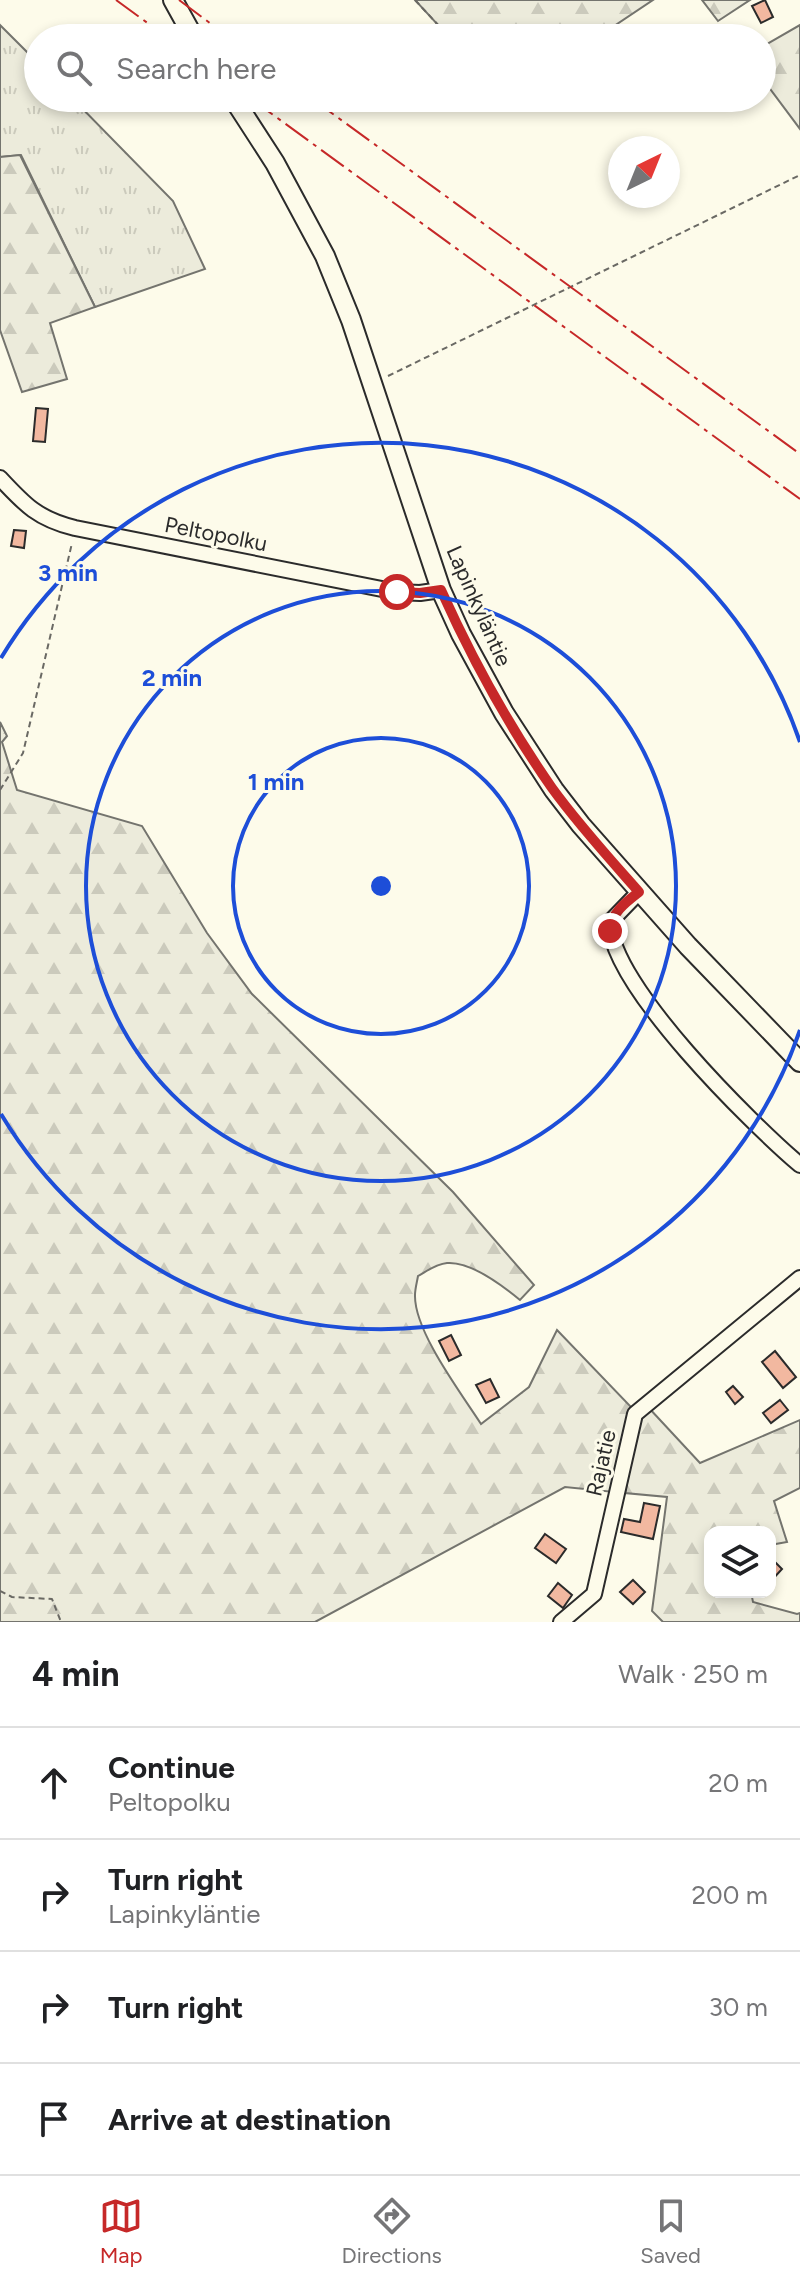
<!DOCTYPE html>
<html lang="en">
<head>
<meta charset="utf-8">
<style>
	body { margin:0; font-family:Figtree,sans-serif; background:#f6f6f6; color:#202124 }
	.controls { position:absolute; right:24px; bottom:24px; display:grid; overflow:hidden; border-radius:16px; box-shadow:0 4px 12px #0003 }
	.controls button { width:72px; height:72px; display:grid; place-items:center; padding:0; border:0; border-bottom:2px solid #e0e0e0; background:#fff; color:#202124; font:40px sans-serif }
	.compass { position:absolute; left:608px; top:136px; width:72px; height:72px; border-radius:50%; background:#fff; box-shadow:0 4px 12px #0003; rotate:43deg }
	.stop { position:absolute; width:24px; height:24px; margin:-18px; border:6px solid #c62828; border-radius:50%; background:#fff }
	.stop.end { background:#c62828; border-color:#fff; box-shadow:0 2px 8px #0008 }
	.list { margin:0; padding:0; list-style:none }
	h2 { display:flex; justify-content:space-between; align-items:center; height:104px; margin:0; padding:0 32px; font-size:34px }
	h2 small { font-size:26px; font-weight:400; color:#757577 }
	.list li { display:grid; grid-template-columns:52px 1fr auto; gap:24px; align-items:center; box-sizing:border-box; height:112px; padding:0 32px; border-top:2px solid #e0e0e0 }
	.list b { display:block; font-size:30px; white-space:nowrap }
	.list p { margin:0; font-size:26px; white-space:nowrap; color:#757577 }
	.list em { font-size:26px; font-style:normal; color:#757577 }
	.icon { flex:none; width:44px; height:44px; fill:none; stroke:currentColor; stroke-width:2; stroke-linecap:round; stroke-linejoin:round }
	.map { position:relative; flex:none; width:800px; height:1622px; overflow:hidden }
	.search { position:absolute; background:#fff; box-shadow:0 4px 12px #0003; left:24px; right:24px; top:24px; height:88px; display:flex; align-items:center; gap:20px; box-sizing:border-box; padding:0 28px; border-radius:44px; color:#757577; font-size:30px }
	.sheet { height:552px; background:#fff }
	nav { display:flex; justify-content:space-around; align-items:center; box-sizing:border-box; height:112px; border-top:2px solid #e0e0e0; background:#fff; font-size:22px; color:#757577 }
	nav a { display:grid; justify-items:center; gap:4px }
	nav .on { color:#c62828 }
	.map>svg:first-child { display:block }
	.grass { fill:url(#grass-tufts); stroke:#74746e; stroke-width:2 }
	.forest { fill:url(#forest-firs); stroke:#74746e; stroke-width:2 }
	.building { fill:#f2b8a0; stroke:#2b2b2b; stroke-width:2 }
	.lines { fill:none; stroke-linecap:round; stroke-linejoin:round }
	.minor-casing { stroke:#2b2b2b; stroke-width:18 }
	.major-casing { stroke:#2b2b2b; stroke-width:22 }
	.path { stroke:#6a6964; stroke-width:2; stroke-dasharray:6 4; stroke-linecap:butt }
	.minor { stroke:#fdfbea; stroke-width:14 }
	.major { stroke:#fdfbea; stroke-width:18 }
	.power { stroke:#c62828; stroke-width:2; stroke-dasharray:28 6 4 6; stroke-linecap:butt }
	.route { stroke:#c62828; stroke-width:10 }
	.ring { fill:none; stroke:#1d4ed8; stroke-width:4 }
	.labels { text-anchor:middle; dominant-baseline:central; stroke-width:6; stroke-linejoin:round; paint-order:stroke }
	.street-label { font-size:22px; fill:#2b2b2b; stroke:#fdfbea }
	.centre { fill:#1d4ed8; stroke:#fdfbea; stroke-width:4 }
	.ring-label { font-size:24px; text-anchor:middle; font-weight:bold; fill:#1d4ed8; stroke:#fdfbea; stroke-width:6; stroke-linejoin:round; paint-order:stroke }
</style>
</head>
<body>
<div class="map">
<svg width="800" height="1622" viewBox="0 0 800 1622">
	<defs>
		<pattern id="grass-tufts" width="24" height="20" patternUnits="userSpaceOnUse" patternTransform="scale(2)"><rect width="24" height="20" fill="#ecebdb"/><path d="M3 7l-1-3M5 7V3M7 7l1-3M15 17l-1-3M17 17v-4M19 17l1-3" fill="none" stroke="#cbcabc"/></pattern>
		<pattern id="forest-firs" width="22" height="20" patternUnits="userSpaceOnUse" patternTransform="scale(2)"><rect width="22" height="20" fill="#ecebdb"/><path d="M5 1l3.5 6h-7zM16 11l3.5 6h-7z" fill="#cbcabc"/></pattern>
	</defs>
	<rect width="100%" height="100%" fill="#fdfbea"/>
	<path class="grass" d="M0,25l38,38v35h34l101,103 32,68 -110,38 -74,-152 -21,2z"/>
	<g class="forest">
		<path d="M415,0h238l-42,28 -42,10h-122l-7,-11z"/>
		<path d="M702,0h48l-32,21z"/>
		<path d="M800,25v104l-38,-51v-31z"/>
		<path d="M20,155l75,152 -45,16 17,56 -45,13 -22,-62v-173z"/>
		<path d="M0,722l7,14 -5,6 15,48 125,36 65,107 45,61 201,198 81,93 -14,15c-17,-14 -50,-39 -73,-37 -11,1 -20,8 -29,13 -1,6 -3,13 -3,19 -1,36 46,98 66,129l48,-37 28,-57 74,77 -17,85 -49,-5 -250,135h-315z"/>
		<path d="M648,1407l52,56 100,-43v68l-26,13 13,41 -17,3v-13h-60v60h41l2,10 44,12 3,-1v9h-137l-11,-11 15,-114 -42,-4 15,-76z"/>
	</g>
	<g class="building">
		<path d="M765,0l8,17 -12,6 -9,-17z"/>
		<path d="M36,408l12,1 -3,33 -12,-1z"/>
		<path d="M14,530l12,1 -2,17 -13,-2z"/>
		<path d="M451,1335l10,20 -12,6 -10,-20z"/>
		<path d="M775,1351l21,26 -13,11 -21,-26z"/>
		<path d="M490,1379l9,18 -13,6 -10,-18z"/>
		<path d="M733,1386l10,11 -8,7 -9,-12z"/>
		<path d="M780,1400l8,10 -17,13 -8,-10z"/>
		<path d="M644,1503l16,3 -7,33 -32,-7 3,-13 16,3z"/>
		<path d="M545,1534l21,15 -10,14 -21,-15z"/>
		<path d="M770,1557l12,12 -11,12 -1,-1z"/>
		<path d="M633,1580l12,12 -12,12 -13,-12z"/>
		<path d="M558,1583l14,12 -9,13 -15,-12z"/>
	</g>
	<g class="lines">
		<g class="minor-casing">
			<g id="minor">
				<path d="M0,478c25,27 38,41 75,50l322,64 23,1 21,-3"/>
				<path d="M639,892l-29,30c-1,62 143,203 190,243"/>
				<path d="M561,1622l33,-28 41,-180 165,-136"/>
			</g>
		</g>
		<g class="major-casing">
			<g id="major">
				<path d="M173,0l21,38"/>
				<path d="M233,98l42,65 50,93 26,64 90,270 20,44 43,79 50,77 27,35 107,121 112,116"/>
			</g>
		</g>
		<g class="path">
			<path d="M415,0l25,27 7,11"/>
			<path d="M388,376l412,-201"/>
			<path d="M0,790l23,-37 49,-210"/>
			<path d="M0,1591l12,6 40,2 9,23"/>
		</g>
		<use href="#minor" class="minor"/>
		<use href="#major" class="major"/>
		<g class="power">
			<path d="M116,0l52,38"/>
			<path d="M179,0l51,38"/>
			<path d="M250,98l550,401"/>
			<path d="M311,98l489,356"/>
		</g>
	</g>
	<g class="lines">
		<path class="route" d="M397,592l23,1 21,-3c31,69 67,135 111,198 26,36 57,70 87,104 -13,10 -29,22 -29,39"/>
	</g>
	<g class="ring">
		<circle cx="381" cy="886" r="148"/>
		<circle cx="381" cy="886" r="295"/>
		<path d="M800 1030A443 443 0 0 1 1 1114M1 658A443 443 0 0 1 800 742"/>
	</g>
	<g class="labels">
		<g class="street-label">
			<text transform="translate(216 534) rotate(11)">Peltopolku</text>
			<text transform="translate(479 606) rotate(66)">Lapinkyläntie</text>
			<text transform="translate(601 1463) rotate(-77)">Rajatie</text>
		</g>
	</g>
	<circle cx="381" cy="886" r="12" class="centre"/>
	<g class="ring-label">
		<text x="68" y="581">3 min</text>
		<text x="172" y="686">2 min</text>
		<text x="276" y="790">1 min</text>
	</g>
</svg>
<div class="controls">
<button><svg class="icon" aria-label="layers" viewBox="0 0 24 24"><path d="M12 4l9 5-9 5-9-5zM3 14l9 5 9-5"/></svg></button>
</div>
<svg class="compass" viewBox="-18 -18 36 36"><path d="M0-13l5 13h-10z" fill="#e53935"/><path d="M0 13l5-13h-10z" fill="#757577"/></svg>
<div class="stop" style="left:397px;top:592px"></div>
<div class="stop end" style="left:610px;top:931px"></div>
<div class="search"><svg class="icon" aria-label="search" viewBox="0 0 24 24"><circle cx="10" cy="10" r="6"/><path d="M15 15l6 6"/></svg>Search here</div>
</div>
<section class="sheet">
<h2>4 min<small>Walk · 250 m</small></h2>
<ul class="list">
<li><svg class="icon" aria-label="ahead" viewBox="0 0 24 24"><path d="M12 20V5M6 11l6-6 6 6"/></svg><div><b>Continue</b><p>Peltopolku</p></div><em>20 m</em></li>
<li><svg class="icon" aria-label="right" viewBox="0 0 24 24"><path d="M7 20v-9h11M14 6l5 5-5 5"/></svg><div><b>Turn right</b><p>Lapinkyläntie</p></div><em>200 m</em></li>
<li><svg class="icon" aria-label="right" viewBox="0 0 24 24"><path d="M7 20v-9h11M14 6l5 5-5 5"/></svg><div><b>Turn right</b></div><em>30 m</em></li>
<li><svg class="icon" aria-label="arrive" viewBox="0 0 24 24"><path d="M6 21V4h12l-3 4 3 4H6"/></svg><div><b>Arrive at destination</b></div></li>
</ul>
</section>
<nav>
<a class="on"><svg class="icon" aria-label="map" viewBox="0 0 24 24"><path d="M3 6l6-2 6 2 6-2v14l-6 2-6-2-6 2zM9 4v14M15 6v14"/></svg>Map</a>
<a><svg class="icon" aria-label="directions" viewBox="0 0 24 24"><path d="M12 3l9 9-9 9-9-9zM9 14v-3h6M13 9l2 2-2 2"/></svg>Directions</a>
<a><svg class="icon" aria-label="saved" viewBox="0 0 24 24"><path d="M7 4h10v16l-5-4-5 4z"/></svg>Saved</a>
</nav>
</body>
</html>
